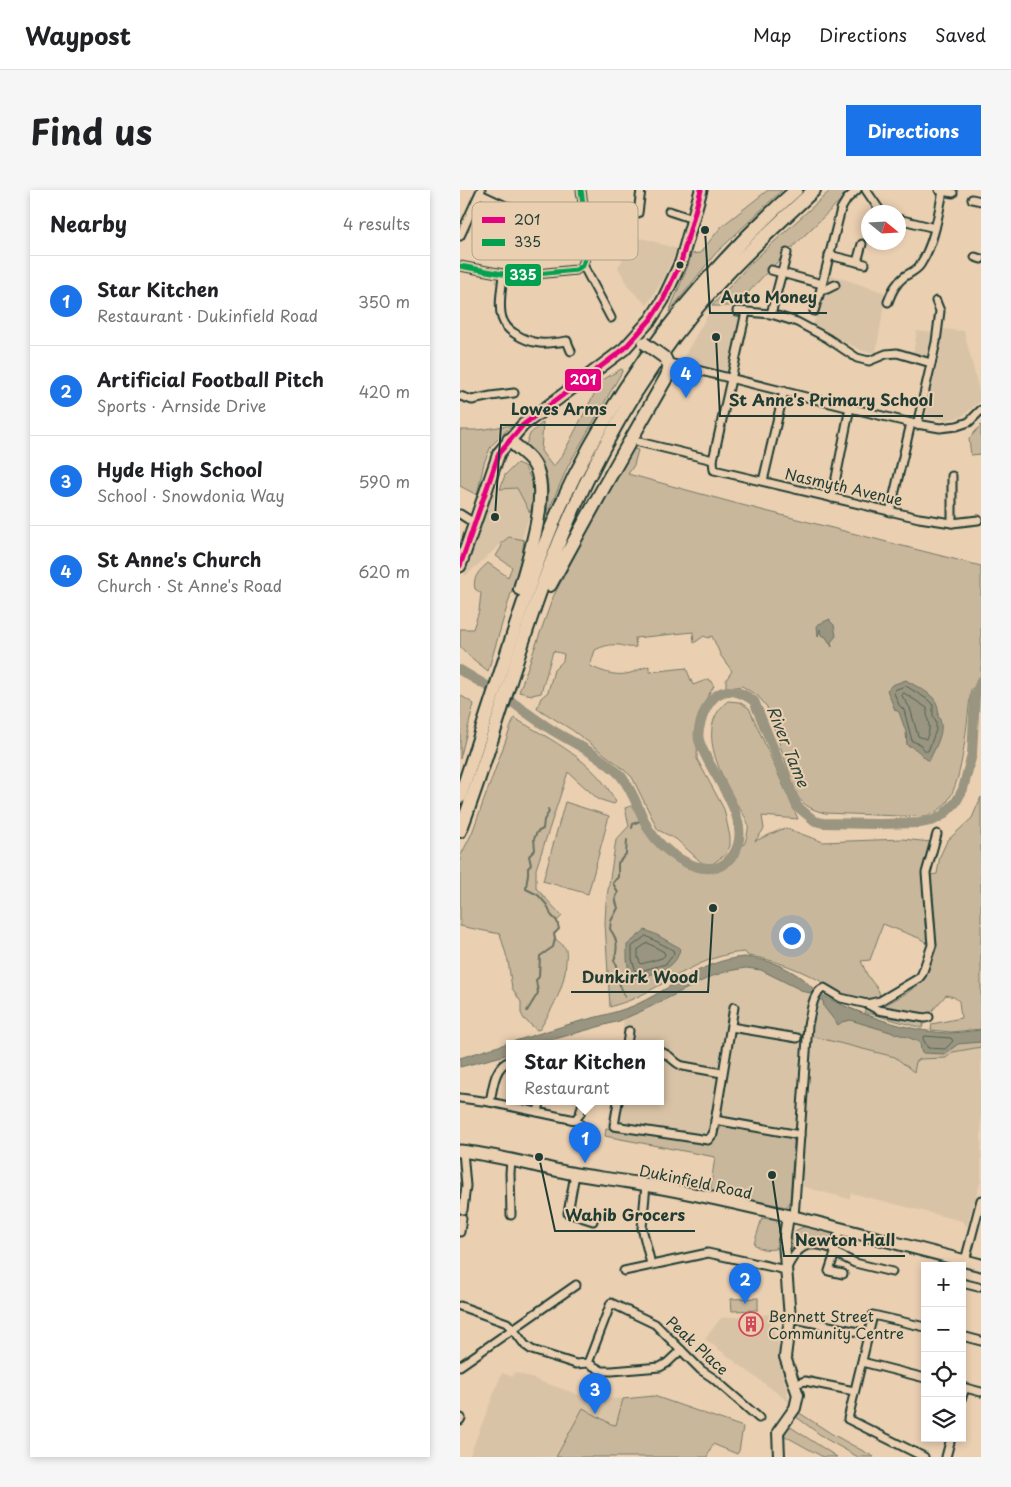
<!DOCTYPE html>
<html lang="en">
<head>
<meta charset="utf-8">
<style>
	body { margin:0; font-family:"Playpen Sans",sans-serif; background:#f6f6f6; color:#202124 }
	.controls { position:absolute; right:15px; bottom:15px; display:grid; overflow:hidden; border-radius:0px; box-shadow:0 2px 8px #0003 }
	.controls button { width:45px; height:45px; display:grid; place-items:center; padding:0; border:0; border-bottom:1px solid #e0e0e0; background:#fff; color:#202124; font:25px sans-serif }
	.compass { position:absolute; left:401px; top:15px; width:45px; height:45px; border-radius:50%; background:#fff; box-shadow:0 2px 8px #0003; rotate:108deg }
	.you { position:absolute; left:331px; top:745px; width:18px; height:18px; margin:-12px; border:4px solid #fff; border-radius:50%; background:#1a73e8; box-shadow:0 0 0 8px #1a73e833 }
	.badge { display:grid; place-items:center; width:32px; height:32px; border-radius:50%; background:#1a73e8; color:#fff; font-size:16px; font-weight:700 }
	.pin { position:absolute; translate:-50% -41px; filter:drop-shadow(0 1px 2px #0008) }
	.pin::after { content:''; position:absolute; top:26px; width:18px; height:15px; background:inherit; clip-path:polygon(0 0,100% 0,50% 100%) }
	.popup { position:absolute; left:46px; top:850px; width:158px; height:65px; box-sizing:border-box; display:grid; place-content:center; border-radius:0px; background:#fff; filter:drop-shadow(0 1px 4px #0005); font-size:16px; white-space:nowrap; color:#757577 }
	.popup b { font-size:19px; color:#202124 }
	.popup::after { content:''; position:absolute; left:50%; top:100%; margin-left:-10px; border:10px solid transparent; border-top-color:#fff }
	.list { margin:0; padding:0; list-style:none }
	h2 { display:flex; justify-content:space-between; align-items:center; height:65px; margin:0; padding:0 20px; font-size:21px }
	h2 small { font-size:16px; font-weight:400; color:#757577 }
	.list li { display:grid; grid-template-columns:32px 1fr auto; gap:15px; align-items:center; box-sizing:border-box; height:90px; padding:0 20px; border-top:1px solid #e0e0e0 }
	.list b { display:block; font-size:19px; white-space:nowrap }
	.list p { margin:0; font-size:16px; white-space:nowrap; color:#757577 }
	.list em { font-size:16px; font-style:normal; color:#757577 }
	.icon { flex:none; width:28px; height:28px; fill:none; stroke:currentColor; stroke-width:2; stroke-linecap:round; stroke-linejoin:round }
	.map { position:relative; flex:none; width:521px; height:1267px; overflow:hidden; border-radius:0px }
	header { display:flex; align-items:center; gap:30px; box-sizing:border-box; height:70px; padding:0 25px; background:#fff; border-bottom:1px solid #e0e0e0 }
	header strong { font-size:24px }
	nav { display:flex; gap:28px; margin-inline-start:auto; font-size:18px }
	.intro { display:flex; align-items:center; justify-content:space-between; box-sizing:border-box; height:120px; padding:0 30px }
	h1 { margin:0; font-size:35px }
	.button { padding:12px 22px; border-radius:0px; background:#1a73e8; color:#fff; font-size:18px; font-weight:700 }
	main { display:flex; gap:30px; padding:0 30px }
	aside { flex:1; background:#fff; border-radius:0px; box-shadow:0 2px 8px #0003 }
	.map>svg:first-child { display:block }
	.built { fill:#d9c3a6 }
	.green { fill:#c9b79c; stroke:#747a68 }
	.water { fill:#999580; stroke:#687262 }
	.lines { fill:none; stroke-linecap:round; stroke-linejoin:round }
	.shore { stroke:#506052; stroke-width:1 }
	.stream { stroke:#687262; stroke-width:2 }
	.river { stroke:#999580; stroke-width:10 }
	.street-casing { stroke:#1f3d34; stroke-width:11 }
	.secondary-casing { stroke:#1f3d34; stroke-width:14 }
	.primary-casing { stroke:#1f3d34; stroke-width:15 }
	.highway-casing { stroke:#1f3d34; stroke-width:16 }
	.street { stroke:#eacfb1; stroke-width:7 }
	.secondary { stroke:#eacfb1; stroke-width:10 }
	.primary { stroke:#eacfb1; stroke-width:11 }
	.highway { stroke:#eacfb1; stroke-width:12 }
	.primary-bridge-casing { stroke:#1f3d34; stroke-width:15; stroke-linecap:butt }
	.primary-bridge { stroke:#eacfb1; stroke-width:11 }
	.bus-1-casing { stroke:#eacfb1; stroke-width:9 }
	.bus-2-casing { stroke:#eacfb1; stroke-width:9 }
	.bus-1 { stroke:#e5007d; stroke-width:5 }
	.bus-2 { stroke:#02a150; stroke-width:5 }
	.bus-dot { fill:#1f3d34; stroke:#eacfb1; stroke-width:2 }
	.labels { text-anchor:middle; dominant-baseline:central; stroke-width:4; stroke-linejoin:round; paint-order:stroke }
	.street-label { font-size:15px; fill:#1f3d34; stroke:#eacfb1 }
	.poi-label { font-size:15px; fill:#1f3d34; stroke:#eacfb1; text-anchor:start }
	.water-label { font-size:16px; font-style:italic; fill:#2b463c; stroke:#eacfb1 }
	.key { fill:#eacfb1; stroke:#ada38c; stroke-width:1 }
	.key-label { font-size:14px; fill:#1f3d34 }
	.leader { fill:none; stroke:#1f3d34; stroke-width:2 }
	.callout-dot { fill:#1f3d34; stroke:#eacfb1; stroke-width:2 }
	.callout-label { font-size:16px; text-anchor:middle; font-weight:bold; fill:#1f3d34; stroke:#eacfb1; stroke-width:4; stroke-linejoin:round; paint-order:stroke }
	.line-badge { stroke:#eacfb1; stroke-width:2 }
	.badge-label { font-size:14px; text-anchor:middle; font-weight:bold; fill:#fff }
</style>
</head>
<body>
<header>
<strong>Waypost</strong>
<nav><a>Map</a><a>Directions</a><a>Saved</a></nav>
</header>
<div class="intro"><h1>Find us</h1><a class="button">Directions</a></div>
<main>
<aside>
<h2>Nearby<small>4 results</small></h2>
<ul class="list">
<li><span class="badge">1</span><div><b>Star Kitchen</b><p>Restaurant · Dukinfield Road</p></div><em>350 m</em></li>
<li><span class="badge">2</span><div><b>Artificial Football Pitch</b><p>Sports · Arnside Drive</p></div><em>420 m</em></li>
<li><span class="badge">3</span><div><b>Hyde High School</b><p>School · Snowdonia Way</p></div><em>590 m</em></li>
<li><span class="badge">4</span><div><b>St Anne's Church</b><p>Church · St Anne's Road</p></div><em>620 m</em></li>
</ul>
</aside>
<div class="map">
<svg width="521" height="1267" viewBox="0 0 521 1267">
	<rect width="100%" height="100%" fill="#eacfb1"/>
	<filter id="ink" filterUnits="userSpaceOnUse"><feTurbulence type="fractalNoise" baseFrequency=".02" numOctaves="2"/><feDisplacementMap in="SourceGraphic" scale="10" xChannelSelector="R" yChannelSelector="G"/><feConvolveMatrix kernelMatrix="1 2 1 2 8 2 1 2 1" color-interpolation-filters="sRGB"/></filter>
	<g filter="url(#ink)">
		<g class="built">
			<path d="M170,48l16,1 31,10 -13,29 -17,27 -18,-17 -11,-21 4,-6v-15l11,-2z"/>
			<path d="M368,84l58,19 -10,60 -13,-2 -50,-25z"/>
			<path d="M249,123l35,1 -15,57 -47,-11z"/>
			<path d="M482,139l22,2 17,68v2l-20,16 -15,3 -20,-3 10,-50 -7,-10 -16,-4 4,-22 17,2z"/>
			<path d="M57,298l13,25 -8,26 -13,-2 -45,40 30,-88z"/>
			<path d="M299,774l65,34 103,40 54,-2v144l-14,46 -5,-5 -111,-28 -2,6 -52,-14 3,-50 -85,-15 -7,20 -101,-15 5,-23h48v-58h-38l2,-30 96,-47z"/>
			<path d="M311,1124v11l7,17 11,60 -84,-63 16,-21z"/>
			<path d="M54,1182l71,25 37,2 32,-3 89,31 -4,24 -2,3 -24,-10 -6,13h-238l33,-84 11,4z"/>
		</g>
		<g class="green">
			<path d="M308,0h14l-67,64 -46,58 20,-49 2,-9 9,-1 22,-27z"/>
			<path d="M371,0h20l-84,82 -31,34h-24l40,-44z"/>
			<path d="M161,179l2,1 -55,96 -21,48c2,-19 3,-40 -9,-56 -3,-4 -9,-7 -13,-11l5,-13 13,-12 -2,29 12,16 9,-11 39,-75z"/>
			<path d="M52,235l-21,21 -7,17 -7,32 -17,-9v-56h18z"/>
			<path d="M521,235v29l-10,1 -2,-16z"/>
			<path d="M171,258l7,2 -4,15 -6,9 110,30 243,62v115l-1,3 -9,5c-4,29 -7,90 -24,113 -5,7 -13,11 -22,15l-100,-4c-13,-3 -20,-7 -28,-17l-30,-89 -9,-11 -16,-10 -16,3v-9l6,-9 -11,-15 -9,-20 -4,2 -4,-2 -10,7 -1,-11 -58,6 1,9c-10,1 -9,-1 -17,-2 -9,-1 -16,1 -24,5l-5,16c11,5 23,10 36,8 8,-1 15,-6 23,-8l1,6 36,-4 7,17 16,-6 5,7 -9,15 -7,20 -1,38 27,50 6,28v9l-5,9 -13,9 -10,-1 -26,-24 -18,-9 -26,-53 -17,-15 -43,-32 -35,-22 4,-10 7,-6 6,-22 9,-9 1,-7 -11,-3 -12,42 -9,2 -13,-3 34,-95z"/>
			<path d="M57,273l7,3c11,20 13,25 6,47l-13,-25 -17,1 5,-14z"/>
			<path d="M49,347l15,3 -2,16 -34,115 -20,-16 -8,-9v-17h13l6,-18 2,-18 -6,-4c-3,-12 5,-19 13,-26l20,14 4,-10 -16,-11 6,-10 -2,-2z"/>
			<path d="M0,505l14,9 -14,55z"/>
			<path d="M268,511l11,1 10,6 49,111 -36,-3 2,13 -9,12 30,-13 38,14 79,-3 29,3 -9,30 3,53 4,19 -10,-6 -36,-14 -13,36 -9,1c3,6 5,13 9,18 7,10 10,9 10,22l-12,3 10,5c9,-5 40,-21 45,-29 20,-29 10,-72 8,-105l6,-1 3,-18 7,-15 25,-23 9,-21v232l-30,3 -20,-2 1,-6 29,-6 -2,-17 -5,-4 -8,-2 -21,24 -3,9 -58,-16 3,-7 -26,-7 -17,-10v-5c-23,-13 -50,-24 -76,-27l-3,-4c-40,2 -74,29 -110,46 -8,4 -17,6 -25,9l-5,-84 1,-20 10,-63 13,-14 -4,-18 12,-4c5,11 10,24 18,34 14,17 42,37 64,28 9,-3 19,-16 26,-23 1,-5 4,-13 3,-19 -2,-7 -8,-15 -12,-21 -15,-29 -42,-76 -8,-102z"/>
			<path d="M54,528c38,22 81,43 102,84l-2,2 -16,-5 -30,-27 -32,97v19l26,28 -5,5 2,8 -5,6c2,7 9,8 12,15 1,3 0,8 0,12 -1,25 -13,45 -26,67l-3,1 -13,-11 -3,-6v-11l-9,-14 -4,-27 -8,-27 -40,-8v-69l12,-24z"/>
			<path d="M105,612l44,14 -21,78 -45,-13z"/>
			<path d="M357,804l7,4 103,40 54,-2v11l-28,5 -7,6 -26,1 -4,3 -2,10 -19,-15 -88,-22z"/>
			<path d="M263,936l70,12 1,4 -4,60 -4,5 -76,-16 5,-34 -110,-21 1,-8 98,15 12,-5 4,-10z"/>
			<path d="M302,1028c24,3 20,12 13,31 -8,1 -15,1 -21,-5z"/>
			<path d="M349,1036l23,6 5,3 -3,5c-6,1 -8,0 -13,-2 -10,-2 -20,4 -27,10l-3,-1c-2,-14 5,-19 18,-21z"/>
			<path d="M298,1108v12l-26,1 -1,-12z"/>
			<path d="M194,1206l89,31 -4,24 -2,3 -24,-10 -6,13h-151l27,-49 28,16 5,1 7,-26z"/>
			<path d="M338,1222l34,22 42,23h-16l-32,-18 -31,-23z"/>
			<path d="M329,1236l48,31h-14l-38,-21 -1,-4z"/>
		</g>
		<g class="water">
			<path d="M370,429v2l4,4 2,11 -5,6 1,5 -6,-10 -5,-2 -1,-6 -2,8 -1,-12z"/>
			<path d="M446,490c15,10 35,15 32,36 9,13 -3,32 -9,45 -9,-6 -10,-12 -22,-16l-1,-13 -7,-20 -4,-2 -8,-20 5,-5z"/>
			<path d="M185,740l10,4 25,14c-3,24 -30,26 -50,32l-3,-21v-14z"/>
			<path d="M284,767c23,2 42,9 60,23 6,5 11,11 18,15 33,18 86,36 124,38 12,0 24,-2 35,-3v12l-23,2 -13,10 -22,-1 -2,-2 -1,-9 -13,-5 -57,-17 -8,2 -4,3 -14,-18 -1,-6 -12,-8 -6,-1 -44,-22 -15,-2 -18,3 -18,6 -66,33 -25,11 -82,23h-27v10l-50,13v-9c37,-11 73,-23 110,-34 21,-6 42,-10 63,-18 37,-16 69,-46 111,-49z"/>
		</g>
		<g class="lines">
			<g class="shore">
				<path d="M446,496l21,13 6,6v11l3,6v8l-8,21h-3l-5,-7 -8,-3 -8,-31 -5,-5 -5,-12 1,-3z"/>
				<path d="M444,503l23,15c-1,13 6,18 -1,31l-8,-3 -8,-28 -8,-12z"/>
				<path d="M186,746l27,14 1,4 -8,10 -30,8 -4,-13v-12z"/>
				<path d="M188,753l16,9 1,3 -3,3 -21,6 -3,-6v-8z"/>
				<path d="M465,846l26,2 2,3 -8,8 -17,-1 -5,-9z"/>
			</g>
			<g class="stream">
				<path d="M172,638l1,-4 11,-5"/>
				<path d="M165,807c-5,-11 -9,-21 -8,-32l-3,-4c4,-13 4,-21 -4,-32l1,-8 7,-13c-2,-6 -4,-11 0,-15l-5,-10 5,-6v-14l8,-9 1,-14"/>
				<path d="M67,821l11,-18 -2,-13 3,-3 1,-21 13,-9 2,-8 -1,-5 5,-5 -2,-8 -6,-6 -4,-10 -9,-10 -12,-6c0,-8 3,-12 2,-21l3,-3 -2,-9 6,-6 -1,-11 3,-7 6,-3 1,-9 5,-8 -1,-3"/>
			</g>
			<path class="river" d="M0,480c13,8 26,15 39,23 18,12 35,26 53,37 23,14 50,26 69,46 13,16 18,36 28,54 13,20 44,44 69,37 6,-2 11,-7 15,-12 24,-35 -25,-82 -34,-115 -2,-8 1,-15 3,-22 10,-28 27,-35 52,-17l43,105 7,6 11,9 8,2 55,1 42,-1 14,-3 9,-5 13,-13 7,-13 9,-35 3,-58 6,-15"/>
			<g class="street-casing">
				<g id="street">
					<path d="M406,0l15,22"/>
					<path d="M479,0l14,3"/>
					<path d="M20,4l47,22 -3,7"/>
					<path d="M512,9l9,2"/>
					<path d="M209,21l24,8"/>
					<path d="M170,23h8l3,-23"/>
					<path d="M67,26l4,-7"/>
					<path d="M438,29l37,9"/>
					<path d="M0,46l21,-46"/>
					<path d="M369,65l36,9"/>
					<path d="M515,67l6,2"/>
					<path d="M397,72l5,-18"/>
					<path d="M123,75l28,53"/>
					<path d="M0,76l43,8 24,1 49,-5 7,-5 6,-19 -8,-56"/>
					<path d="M311,80l51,14"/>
					<path d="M43,84c-1,14 -5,31 -1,44 2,6 7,12 12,15 19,13 32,11 53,8l4,10"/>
					<path d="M361,99h6l8,-4"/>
					<path d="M428,112c4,-11 8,-19 17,-26 5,-3 12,-6 15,-11 14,-21 18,-49 23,-74"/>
					<path d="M277,121l34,3 26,8 30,16 30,20 12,3 17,-7 11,-1 34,10"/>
					<path d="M354,121l7,-22 20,-80 6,-10 10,-9"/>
					<path d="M286,122l-33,148 1,10 205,48 33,5 26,-3"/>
					<path d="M311,124l16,-61"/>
					<path d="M209,173l242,60 29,5 17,-2 12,-4 12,-12"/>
					<path d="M0,206l12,4 19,-4 23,-3"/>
					<path d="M457,235l19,-83 4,-31 -4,-10"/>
					<path d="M179,252l74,18"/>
					<path d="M492,286v47"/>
					<path d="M303,291l21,-90"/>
					<path d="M372,308l18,-91"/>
					<path d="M430,322l21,-89"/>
					<path d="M0,324l14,9"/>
					<path d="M407,814l11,6 47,8 4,-1"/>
					<path d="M271,837l66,11"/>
					<path d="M167,854l2,-13"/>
					<path d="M200,862c11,2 13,11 23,14l39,7"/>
					<path d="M0,908l30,4 85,18 5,-6 3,-12"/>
					<path d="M30,912c3,-14 4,-36 20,-41"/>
					<path d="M158,912l-4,24 94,14 5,-6 21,-127"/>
					<path d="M78,922l2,-9"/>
					<path d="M115,930l5,4 -2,18"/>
					<path d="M255,930l85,15"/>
					<path d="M3,961l3,35 -3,24"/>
					<path d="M51,970l-1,13 1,42"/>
					<path d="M115,984l-7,39 25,8"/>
					<path d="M186,995l-4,43 9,36"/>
					<path d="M334,1027l14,-192c3,-11 4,-33 16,-37l17,10 26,6 13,-3 39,-23 3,-4 10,-29 -6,-72 11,-39"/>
					<path d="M0,1042l2,-14"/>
					<path d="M378,1046l-5,13 2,4 -6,18 14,3"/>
					<path d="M375,1063l20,10 37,9"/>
					<path d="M505,1071l16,-61"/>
					<path d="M164,1081l84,-18 78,17c11,-24 21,-31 47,-21"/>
					<path d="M502,1093l16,4"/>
					<path d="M116,1095l-63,44 12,16 7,5 44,14 12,-1 14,8h10l48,-4 7,-4 14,-13"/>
					<path d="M0,1116l47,17 6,6 -53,37"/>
					<path d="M330,1128l78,16"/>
					<path d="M502,1146l19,5"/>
					<path d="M402,1172l63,16"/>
					<path d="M128,1173l23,-60 44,21 46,46 12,8 46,40"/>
					<path d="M335,1194l10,-3 49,10"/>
					<path d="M502,1197l19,5"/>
					<path d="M502,1207l3,-9"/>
					<path d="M0,1230l1,-2"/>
					<path d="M464,1267l-76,-38 25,-104 52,12"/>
					<path d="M486,1267l5,-19"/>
				</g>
			</g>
			<g class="secondary-casing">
				<path id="secondary" d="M319,1267l-1,-25 17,-24 3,-13 -13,-38 5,-39 -6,-76 4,-26"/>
			</g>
			<g class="primary-casing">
				<g id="primary">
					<path d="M205,168l4,8 -3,12"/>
					<path d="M0,376l39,-113 24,-28 101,-76 27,-30 12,-19 18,-38 20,-72"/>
					<path d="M0,961c39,4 77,16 115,23 24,4 48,6 71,11 113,20 224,52 335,80"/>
				</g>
			</g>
			<g class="highway-casing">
				<g id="highway">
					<path d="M49,250c7,7 17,13 23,21 21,27 -4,98 -12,128"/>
					<path d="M90,395l55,-100 61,-107"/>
					<path d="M0,607c16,-48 31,-96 47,-144 19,-59 39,-119 67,-176 56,-111 129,-204 222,-287"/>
					<path d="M0,641c33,-86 55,-175 88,-261 39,-102 93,-200 166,-282 31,-35 66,-66 100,-98"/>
				</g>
			</g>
			<use href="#street" class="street"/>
			<use href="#secondary" class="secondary"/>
			<use href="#primary" class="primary"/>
			<use href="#highway" class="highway"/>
			<g class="primary-bridge-casing">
				<path id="primary-bridge" d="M184,153l21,15"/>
			</g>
			<use href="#primary-bridge" class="primary-bridge"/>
			<g class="bus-1-casing">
				<path id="bus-1" d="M0,376l39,-113 24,-28 101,-76 27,-30 12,-19 18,-38 20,-72"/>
			</g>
			<g class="bus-2-casing">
				<path id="bus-2" d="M0,76l43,8 24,1 49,-5 7,-5 6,-19 -8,-56"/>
			</g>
			<use href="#bus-1" class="bus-1"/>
			<use href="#bus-2" class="bus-2"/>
		</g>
	</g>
	<defs>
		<g id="building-ring" transform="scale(1.25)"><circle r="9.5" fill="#eacfb1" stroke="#d1495b" stroke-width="1.5"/><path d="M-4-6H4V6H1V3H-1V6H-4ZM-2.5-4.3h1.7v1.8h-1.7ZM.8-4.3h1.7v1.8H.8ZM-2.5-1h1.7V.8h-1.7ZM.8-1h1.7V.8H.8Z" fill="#d1495b"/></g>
	</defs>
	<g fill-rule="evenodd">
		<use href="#building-ring" x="291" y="1134"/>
	</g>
	<circle class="bus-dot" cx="220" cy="75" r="4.5"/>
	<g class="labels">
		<g class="street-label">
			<text transform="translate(384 296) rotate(13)">Nasmyth Avenue</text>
			<text transform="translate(236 991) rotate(12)">Dukinfield Road</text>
			<text transform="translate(238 1155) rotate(43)">Peak Place</text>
		</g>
		<g class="poi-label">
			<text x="308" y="1125">Bennett Street<tspan x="308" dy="17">Community Centre</tspan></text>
		</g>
		<g class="water-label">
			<text transform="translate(329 556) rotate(68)">River Tame</text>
		</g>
	</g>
	<rect x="12" y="12" width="166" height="58" rx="8" class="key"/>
	<rect x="22" y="27" width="23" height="6" fill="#e5007d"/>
	<rect x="22" y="49" width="23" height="7" fill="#02a150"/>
	<g class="key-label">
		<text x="54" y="35">201</text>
		<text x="54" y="57">335</text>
	</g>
	<path class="leader" d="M245 40L250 123H367M256 147L260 226H483M35 327L41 235H156M253 718L248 802H111M79 967L95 1041H235M312 985L324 1066H445"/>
	<g class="callout-dot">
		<circle cx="245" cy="40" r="5"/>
		<circle cx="256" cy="147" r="5"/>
		<circle cx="35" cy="327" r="5"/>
		<circle cx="253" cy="718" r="5"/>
		<circle cx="79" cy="967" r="5"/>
		<circle cx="312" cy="985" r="5"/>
	</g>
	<g class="callout-label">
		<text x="309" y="113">Auto Money</text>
		<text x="371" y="216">St Anne's Primary School</text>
		<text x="99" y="225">Lowes Arms</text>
		<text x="180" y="793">Dunkirk Wood</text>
		<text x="165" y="1031">Wahib Grocers</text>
		<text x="385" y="1056">Newton Hall</text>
	</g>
	<g class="line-badge">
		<rect x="44" y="73" width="38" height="24" rx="5" fill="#02a150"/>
		<rect x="104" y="178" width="38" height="24" rx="5" fill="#e5007d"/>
	</g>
	<g class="badge-label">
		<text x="63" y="90">335</text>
		<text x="123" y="195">201</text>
	</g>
</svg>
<div class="controls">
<button>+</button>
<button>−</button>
<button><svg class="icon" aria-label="locate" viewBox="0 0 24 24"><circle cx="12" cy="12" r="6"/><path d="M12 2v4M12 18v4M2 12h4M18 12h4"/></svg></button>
<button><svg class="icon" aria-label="layers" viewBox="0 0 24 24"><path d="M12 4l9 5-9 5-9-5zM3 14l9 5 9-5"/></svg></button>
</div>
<svg class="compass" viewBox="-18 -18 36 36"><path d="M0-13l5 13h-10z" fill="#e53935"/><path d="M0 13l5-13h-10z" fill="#757577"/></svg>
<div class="you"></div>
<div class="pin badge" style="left:125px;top:973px">1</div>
<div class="popup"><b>Star Kitchen</b>Restaurant</div>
<div class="pin badge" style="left:285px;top:1114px">2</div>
<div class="pin badge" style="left:135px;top:1224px">3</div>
<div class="pin badge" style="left:226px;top:208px">4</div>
</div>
</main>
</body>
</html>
